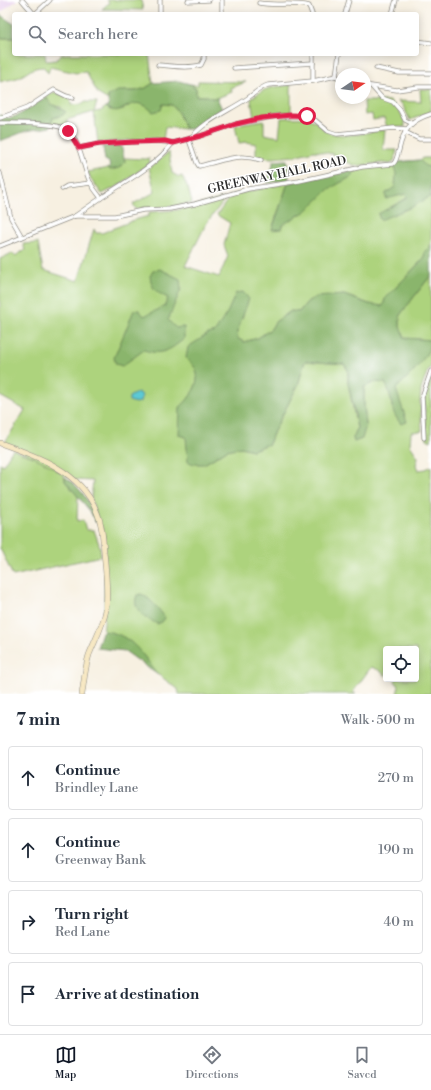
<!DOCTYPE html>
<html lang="en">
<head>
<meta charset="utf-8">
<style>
	body { margin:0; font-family:"Libre Bodoni",serif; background:#f6f6f7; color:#1f2937 }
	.controls { position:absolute; right:12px; bottom:12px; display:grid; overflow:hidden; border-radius:4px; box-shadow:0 2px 10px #0003 }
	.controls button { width:36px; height:36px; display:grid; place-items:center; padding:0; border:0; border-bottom:1px solid #e0e1e3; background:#fff; color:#1f2937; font:20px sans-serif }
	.compass { position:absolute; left:335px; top:68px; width:36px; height:36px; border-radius:50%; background:#fff; box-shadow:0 2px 10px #0003; rotate:77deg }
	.stop { position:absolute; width:12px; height:12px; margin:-9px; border:3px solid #e11d48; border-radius:50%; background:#fff }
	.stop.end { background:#e11d48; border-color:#fff; box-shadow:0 1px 4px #0008 }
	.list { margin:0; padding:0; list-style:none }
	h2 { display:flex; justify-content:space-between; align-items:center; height:52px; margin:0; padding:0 16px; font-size:17px }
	h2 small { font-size:13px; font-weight:400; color:#747a83 }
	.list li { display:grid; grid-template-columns:26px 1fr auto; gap:12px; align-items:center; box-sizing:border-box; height:64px; margin:0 8px 8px; padding:0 8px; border:1px solid #e0e1e3; border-radius:4px }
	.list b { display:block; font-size:15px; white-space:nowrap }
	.list p { margin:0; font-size:13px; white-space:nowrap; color:#747a83 }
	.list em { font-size:13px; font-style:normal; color:#747a83 }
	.icon { flex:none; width:22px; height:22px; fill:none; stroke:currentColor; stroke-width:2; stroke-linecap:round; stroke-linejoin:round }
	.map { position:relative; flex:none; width:431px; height:694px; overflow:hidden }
	.search { position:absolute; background:#fff; box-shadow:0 2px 10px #0003; left:12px; right:12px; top:12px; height:44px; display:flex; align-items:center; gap:10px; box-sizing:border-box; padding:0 14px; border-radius:4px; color:#747a83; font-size:15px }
	.sheet { height:340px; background:#fff }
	nav { display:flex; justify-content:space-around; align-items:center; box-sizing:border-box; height:56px; border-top:1px solid #e0e1e3; background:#fff; font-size:11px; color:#747a83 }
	nav a { display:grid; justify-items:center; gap:2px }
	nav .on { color:#111827 }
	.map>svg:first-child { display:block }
	.built { fill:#e9d2ee }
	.green { fill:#add37d; stroke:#6c7f54 }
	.forest { fill:#8ab56c; stroke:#5a704c }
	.water { fill:#5dc9d4; stroke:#447a80 }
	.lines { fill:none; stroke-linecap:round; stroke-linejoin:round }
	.street-casing { stroke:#918e86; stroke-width:5 }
	.secondary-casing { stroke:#918e86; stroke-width:6 }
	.street { stroke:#fff; stroke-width:3.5 }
	.secondary { stroke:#f7e8c3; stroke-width:5 }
	.route { stroke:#e11d48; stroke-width:5 }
	.labels { text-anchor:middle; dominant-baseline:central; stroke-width:3; stroke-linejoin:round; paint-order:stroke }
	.street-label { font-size:12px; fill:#2b2b2b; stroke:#fff }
</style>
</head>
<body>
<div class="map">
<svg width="431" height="694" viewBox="0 0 431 694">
	<rect width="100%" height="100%" fill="#fff"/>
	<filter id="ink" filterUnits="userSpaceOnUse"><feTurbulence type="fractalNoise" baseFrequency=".025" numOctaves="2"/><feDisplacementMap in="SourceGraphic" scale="8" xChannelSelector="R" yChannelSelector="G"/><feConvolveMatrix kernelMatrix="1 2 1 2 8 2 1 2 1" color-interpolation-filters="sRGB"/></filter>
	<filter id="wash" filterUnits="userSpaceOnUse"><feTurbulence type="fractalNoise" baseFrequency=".012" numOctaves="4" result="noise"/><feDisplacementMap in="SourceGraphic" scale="16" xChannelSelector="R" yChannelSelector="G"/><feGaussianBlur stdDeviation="0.9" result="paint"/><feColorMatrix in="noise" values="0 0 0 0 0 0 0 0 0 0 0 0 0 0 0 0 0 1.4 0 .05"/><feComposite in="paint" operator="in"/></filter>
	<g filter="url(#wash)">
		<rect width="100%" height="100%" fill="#f7f0e1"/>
		<path class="built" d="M0,0h17l-17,13z"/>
		<g class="green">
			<path d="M107,0h34l2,10 -41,-1 7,-6z"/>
			<path d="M0,38h14v16h31l1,7 10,-1 5,-5 5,-1h83l4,29 -7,5 -10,3h-11l-17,5v4l-10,-6 -12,-22 -10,1 -26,-6 -2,6 -4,-6c-14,0 -15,6 -27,11 -6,2 -12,2 -17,4z"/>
			<path d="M198,81l48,1 -15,6 1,4 -15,6h-6l-3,-2h-12v-8l-6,-4 8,1z"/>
			<path d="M291,85v27l-14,1 -23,5 -3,-19c13,-12 22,-12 40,-14z"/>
			<path d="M420,89h11v23l-21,8 -8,-16 -4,-3 23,1z"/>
			<path d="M54,92l16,6 1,7 12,-1 2,-2h12l-3,10 7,-1 5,-4 4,3 14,-1 8,-6 11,1 4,2 16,-2 9,1 6,7 7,17 -20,-2 -2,13 -20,-1 -45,4 -4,-31 -28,8 6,11 -1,1c-7,-5 -12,-8 -20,-8l2,-6 10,-3 -2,-8c-8,-1 -11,-3 -14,-9h-3z"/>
			<path d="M364,101h26c7,7 15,15 15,26h-18l-3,-9 -11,2 -1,-6 -7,1z"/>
			<path d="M281,118c11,0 23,-2 34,3 8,5 7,11 20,13 17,3 33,-2 50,-4l-2,20h14l-3,11 -3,3 -9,-1 -27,3 -23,-12 -9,-2 -9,-1 -20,5 -21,2 -17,-1v-13l-9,-2 -8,1 -4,-17 9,-3 20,-3v14l15,3z"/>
			<path d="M169,152l3,21 7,4 3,-1 6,12 4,15 -21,4 -26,1 -9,1 -3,-5 22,-12 -6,-24z"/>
			<path d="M124,158l21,1 4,-1 1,5 -32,23 -16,8 -11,-15 -3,-7 21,-4 1,2 11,-3 4,-5z"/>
			<path d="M423,158h8v87l-6,6 -1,7 -39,41 -2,8 -14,-3 -25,-9 -36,6 -9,11 -8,-1 -16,11 -4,7 -13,9 -14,4 -7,-4 -51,20c3,3 9,8 11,13 3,10 -5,24 -11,31l18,62 23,-14 14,-3 12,3 16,-6 5,-13 24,-46 7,-24 39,3 4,6v13l9,46 -4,9 13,-13 -2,-19v-19l11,-5 10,1 5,8 2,16 11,4 -8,-22c15,-14 29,-27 36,-46v24l-4,5 -6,18 -1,11 2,30 -11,1 -1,13 8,12 -2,8 2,5 8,-1 5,-3v228h-34l2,-8 -4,-5 1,-2h20v-30h-30v27l-7,-6 -8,-3 -18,25 3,2h-177l-1,-5 -75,-54 1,-12 1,-84 -14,-40 2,-18 -18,-1 -70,-38 20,-32 -25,-14v-137l12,-6 3,3 10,-6 -2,-6 15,-1 5,27 35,11 16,-52 2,4h6l32,-13 15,-4v-4l28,-2 47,-12 1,1 -19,25 -21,42 34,11 9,-21 -4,-11 6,-22 -13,-8 14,-20 57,-12 -16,46h9l1,-4 65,-54 22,-4 24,-1 3,-1 1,-3 23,-2z"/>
			<path d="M431,275v65l-26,-2 -5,-11v-12z"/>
			<path d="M431,375v66l-4,-2 -3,-40z"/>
			<path d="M13,449c5,4 12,5 18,7 12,5 24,12 34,21v4l13,14 -1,26 6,-1 3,10h8l6,17 1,9 -88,20 -13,-28v-85l3,2z"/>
		</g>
		<g class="forest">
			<path d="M0,15l14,9v14h-14z"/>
			<path d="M179,81l11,3 6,4v8h12l3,2h6l5,11 -17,10 -13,10h-7l-7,-17 -6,-7 -9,-1 -2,6 -8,2c-23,-23 -28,9 -47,-5l3,-3 -1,-4v-4l10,-5h18l10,-3 7,-5z"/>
			<path d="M44,98h3c4,9 11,8 19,14l-3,3 -10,3 -3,9 -24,4 -26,10v-26c3,1 6,3 9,3 11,-1 26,-14 35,-20z"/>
			<path d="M121,145l4,17 -6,6 -9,2 -1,-8 -4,-2 -2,-13z"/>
			<path d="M287,160l2,20 -22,3 6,-18v-4z"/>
			<path d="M420,160l5,6 6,1v29l-19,11 -32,13 -2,-6 29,-16 -1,-4 -20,5v-6l9,-6 1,-14 -2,-6 3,-5z"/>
			<path d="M350,171l3,2 -2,4 -22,12 -23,22 -24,14 -1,4 -9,1 16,-47z"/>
			<path d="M431,245v30l-31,40v12l5,11 26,2c-1,18 -24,37 -35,49l11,33 -6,2c-4,-5 -8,-11 -9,-18 -2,-9 -2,-15 -7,-23l-10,-1 -11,5v19l2,19 -4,14 -8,3 -1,-4 4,-9 -2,-15 -7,-31v-13l-4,-6 -39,-3 -7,24 -24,46 -5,13 -16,6 -12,-3 -14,3 -23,14h-10l-6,-2 -2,-25 -7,-2 1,-28c9,-7 21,-24 16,-37 -1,-4 -7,-9 -10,-12l2,-11 20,-13 7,-2 13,-21 8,-18 7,-1 6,7 -10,27 -2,12 7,4 14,-4 13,-9 4,-7 16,-11 8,1 9,-11 8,-4 28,-2 25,9 14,2 2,-7 39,-41 1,-7z"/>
			<path d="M160,269l20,10 1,10 -13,31 8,8 8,-1v12c-14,11 -22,17 -40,11l-22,16 -6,-2 -2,-6 20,-48h5l5,6 20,-9 4,-9c-12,-6 -16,-8 -18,-22l3,-5z"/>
			<path d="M65,477c15,9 25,26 33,42l-2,4 -6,-12 -25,-30z"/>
			<path d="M141,594c8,3 20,17 24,24l-3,4 -5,2c-12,-7 -26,-14 -20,-29z"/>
			<path d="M103,631c28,2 40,24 55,44l-33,-24 -28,-3 4,-13z"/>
		</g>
		<path class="water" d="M138,392l3,2 1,2 -2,6 -4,1 -7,-2v-4z"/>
	</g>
	<g filter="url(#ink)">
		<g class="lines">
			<g class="street-casing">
				<g id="street">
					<path d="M22,0l12,14"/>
					<path d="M160,0v14"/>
					<path d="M222,0v14"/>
					<path d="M188,1l21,-1"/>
					<path d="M259,3c16,3 35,-1 50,3l3,8"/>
					<path d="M35,14l15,-14"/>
					<path d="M345,14l4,-14"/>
					<path d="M392,14l4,-14"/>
					<path d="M417,41l14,2"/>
					<path d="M313,54v27"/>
					<path d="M158,65c14,1 29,4 43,0l3,-6v-5"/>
					<path d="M234,68l79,-5"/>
					<path d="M376,68l23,5h32"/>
					<path d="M336,76l3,-22"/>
					<path d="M336,76l5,4"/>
					<path d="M365,85l32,5 21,-3h13"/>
					<path d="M372,87l10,11 11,4 7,8 5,10 6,3"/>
					<path d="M0,118l27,-10 27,-18 12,6 7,2"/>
					<path d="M0,123c15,0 56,-1 67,7 13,9 16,38 23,52 3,6 7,11 11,16l-26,18 -75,30"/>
					<path d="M405,132l14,7h12"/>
					<path d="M79,148l20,-4 35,-2 23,-1 16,2 27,-7 36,-12 41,-8h30l8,4 13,11 9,3 57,-6 13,1"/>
					<path d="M261,160c-18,-5 -28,-3 -46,2 -5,1 -10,3 -16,4l-2,-3 -8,-23c15,-19 36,-27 56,-40 8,-5 14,-12 23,-15l45,-4 23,-5"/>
					<path d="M0,173l11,45 11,19"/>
					<path d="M62,189l5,-3 24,-3"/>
					<path d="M101,198c25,-17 53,-31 72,-55"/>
					<path d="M75,216h40l28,-6 27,-1 25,-5 53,-15 51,-8 63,-14 31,-3c4,-3 4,-9 6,-14 4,-20 12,-30 32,-36"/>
					<path d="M424,438l-2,-41 9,-26"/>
				</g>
			</g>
			<g class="secondary-casing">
				<path id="secondary" d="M0,443c37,13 80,28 96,67 6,13 7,28 8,42 2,19 4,39 2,58 -3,16 -11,30 -17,45 -4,13 -5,26 -7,39"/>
			</g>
			<use href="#street" class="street"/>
			<use href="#secondary" class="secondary"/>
		</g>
	</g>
	<g class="lines" filter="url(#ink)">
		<path class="route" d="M68,131l11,17 20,-4 35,-2 31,-1 8,2 27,-7 36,-12 26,-6 29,-3 16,1"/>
	</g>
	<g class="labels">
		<g class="street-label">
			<text transform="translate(277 175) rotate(-12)">GREENWAY HALL ROAD</text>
		</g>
	</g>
</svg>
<div class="controls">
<button><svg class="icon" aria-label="locate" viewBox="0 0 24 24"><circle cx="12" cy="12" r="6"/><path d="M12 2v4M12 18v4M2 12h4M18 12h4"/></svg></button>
</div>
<svg class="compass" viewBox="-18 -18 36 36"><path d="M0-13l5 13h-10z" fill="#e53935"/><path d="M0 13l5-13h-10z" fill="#747a83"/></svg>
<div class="stop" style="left:307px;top:116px"></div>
<div class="stop end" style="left:68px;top:131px"></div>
<div class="search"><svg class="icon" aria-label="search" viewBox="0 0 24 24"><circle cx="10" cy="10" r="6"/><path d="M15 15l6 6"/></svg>Search here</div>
</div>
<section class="sheet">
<h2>7 min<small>Walk · 500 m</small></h2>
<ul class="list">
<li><svg class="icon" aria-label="ahead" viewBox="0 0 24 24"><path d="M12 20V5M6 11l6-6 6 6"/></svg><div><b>Continue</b><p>Brindley Lane</p></div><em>270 m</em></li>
<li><svg class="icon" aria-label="ahead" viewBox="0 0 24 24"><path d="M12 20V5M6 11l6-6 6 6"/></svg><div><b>Continue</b><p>Greenway Bank</p></div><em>190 m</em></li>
<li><svg class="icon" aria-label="right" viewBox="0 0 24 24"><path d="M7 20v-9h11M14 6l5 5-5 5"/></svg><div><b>Turn right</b><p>Red Lane</p></div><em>40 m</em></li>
<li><svg class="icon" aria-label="arrive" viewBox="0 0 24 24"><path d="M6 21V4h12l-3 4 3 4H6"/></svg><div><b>Arrive at destination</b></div></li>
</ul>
</section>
<nav>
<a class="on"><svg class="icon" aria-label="map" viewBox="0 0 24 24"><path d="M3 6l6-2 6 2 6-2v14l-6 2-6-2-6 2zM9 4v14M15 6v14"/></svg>Map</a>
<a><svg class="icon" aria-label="directions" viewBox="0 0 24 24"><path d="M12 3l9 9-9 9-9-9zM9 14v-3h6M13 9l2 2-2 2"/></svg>Directions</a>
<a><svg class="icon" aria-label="saved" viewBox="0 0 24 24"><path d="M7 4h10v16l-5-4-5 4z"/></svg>Saved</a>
</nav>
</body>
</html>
